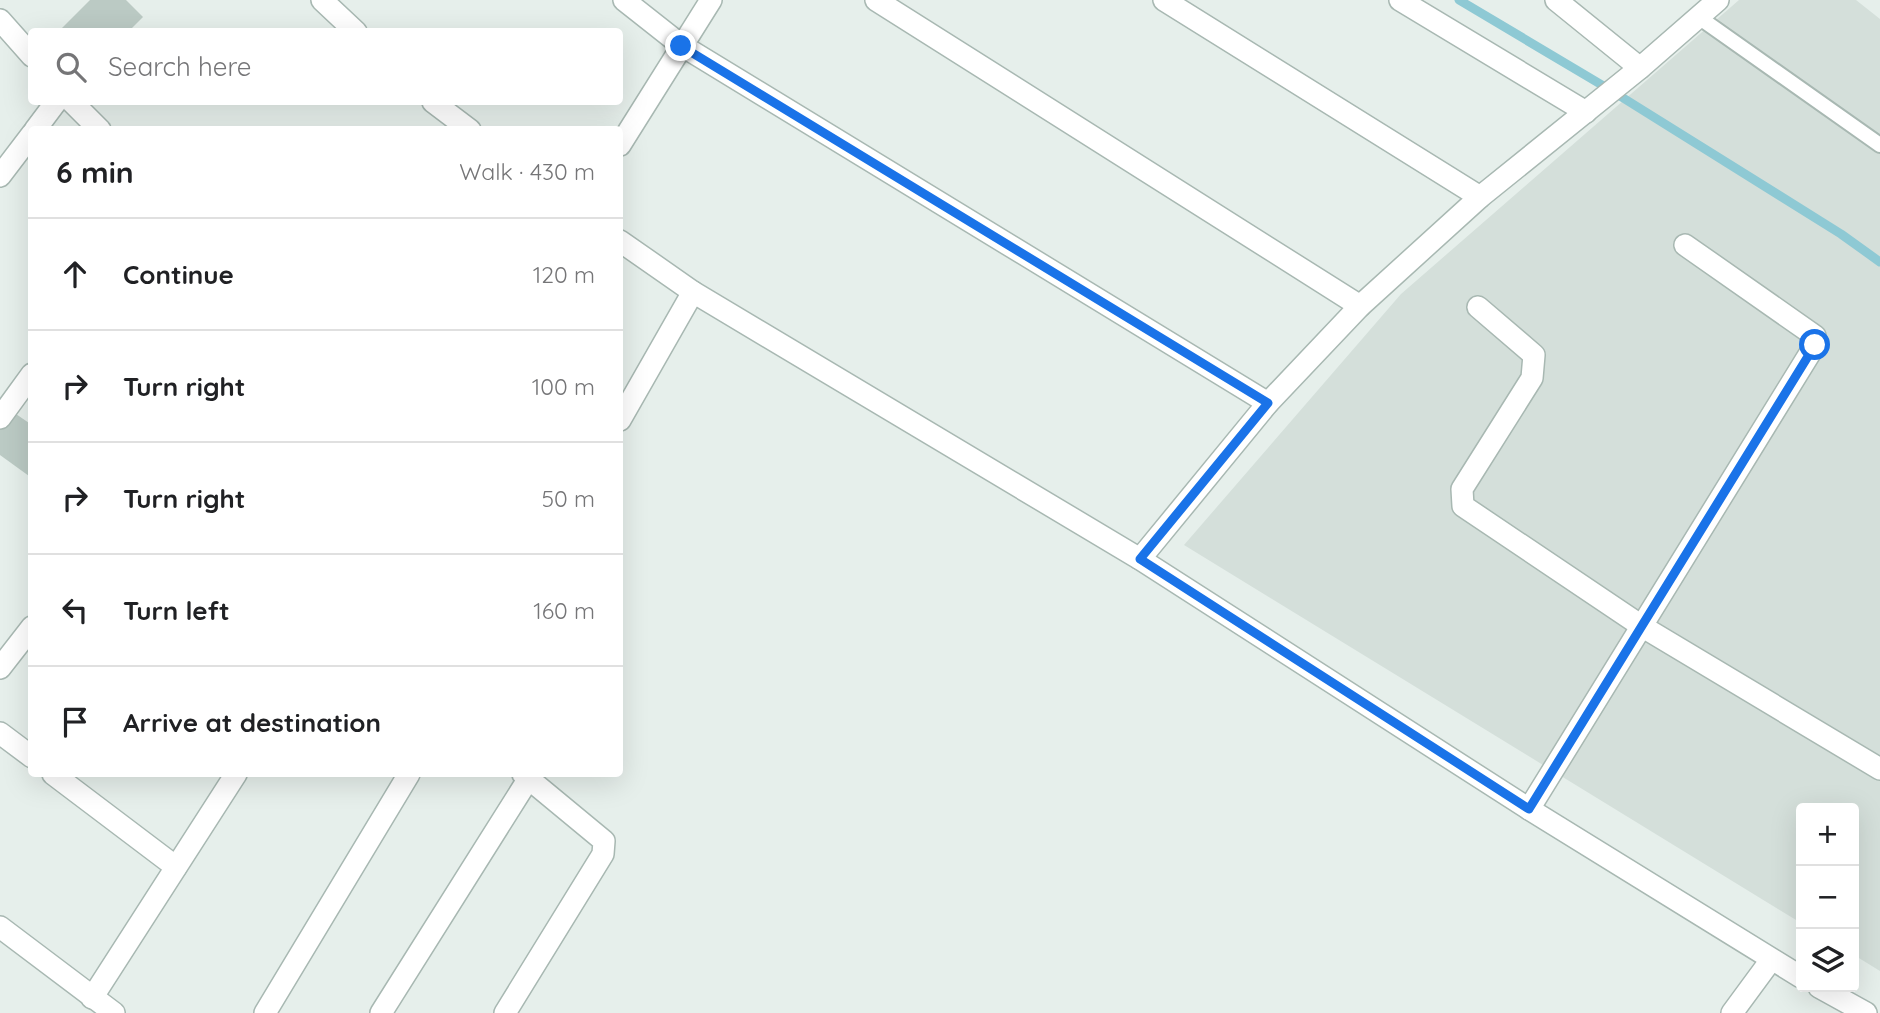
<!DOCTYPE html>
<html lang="en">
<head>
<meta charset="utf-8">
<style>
	body { margin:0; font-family:Quicksand,sans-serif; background:#f2f2f2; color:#202124 }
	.controls { position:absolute; right:21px; bottom:21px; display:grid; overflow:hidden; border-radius:7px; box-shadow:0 7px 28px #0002 }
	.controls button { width:63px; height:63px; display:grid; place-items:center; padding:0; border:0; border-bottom:2px solid #e0e0e0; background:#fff; color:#202124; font:35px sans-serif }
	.stop { position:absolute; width:21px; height:21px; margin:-16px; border:5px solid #1a73e8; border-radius:50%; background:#fff }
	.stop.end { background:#1a73e8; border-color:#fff; box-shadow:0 2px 7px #0008 }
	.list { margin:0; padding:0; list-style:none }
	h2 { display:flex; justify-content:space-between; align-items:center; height:91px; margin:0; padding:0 28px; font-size:30px }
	h2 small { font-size:23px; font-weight:400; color:#757577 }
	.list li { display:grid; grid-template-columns:46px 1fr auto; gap:21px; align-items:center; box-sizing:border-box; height:112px; padding:0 28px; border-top:2px solid #e0e0e0 }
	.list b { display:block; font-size:26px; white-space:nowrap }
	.list em { font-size:23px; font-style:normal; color:#757577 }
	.icon { flex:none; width:38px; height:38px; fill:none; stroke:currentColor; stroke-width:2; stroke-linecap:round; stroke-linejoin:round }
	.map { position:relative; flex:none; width:1880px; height:1013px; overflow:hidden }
	.search { position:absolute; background:#fff; box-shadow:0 7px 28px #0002; left:28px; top:28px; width:595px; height:77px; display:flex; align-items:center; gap:18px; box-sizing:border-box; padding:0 24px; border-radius:7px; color:#757577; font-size:26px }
	.panel { position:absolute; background:#fff; box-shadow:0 7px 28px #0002; left:28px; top:126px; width:595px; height:651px; border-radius:7px }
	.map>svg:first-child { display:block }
	.built { fill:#d4dfda }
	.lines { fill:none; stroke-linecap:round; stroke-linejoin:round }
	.stream { stroke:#8ec9d4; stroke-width:9 }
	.building { fill:#bbcac4 }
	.lane-casing { stroke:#a8b8b2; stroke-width:18 }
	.street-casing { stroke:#a8b8b2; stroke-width:24 }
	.lane { stroke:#fff; stroke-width:14 }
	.street { stroke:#fff; stroke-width:21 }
	.route { stroke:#1a73e8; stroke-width:9 }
</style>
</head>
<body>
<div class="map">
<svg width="1880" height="1013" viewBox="0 0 1880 1013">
	<rect width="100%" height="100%" fill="#e6efeb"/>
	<path class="built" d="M1739,0h117l24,19v952l-26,-16v-147h-53v115l-617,-378 217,-251z"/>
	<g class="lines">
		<path class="stream" d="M1459,0l153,91 229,143 39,28"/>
	</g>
	<g class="building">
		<path d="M90,0h36l17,17 -15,15h-63l-3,-4z"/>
		<path d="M13,412l19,13 -3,51 -29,-21v-25z"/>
	</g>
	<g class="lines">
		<g class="lane-casing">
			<path id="lane" d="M1700,18l180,127"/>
		</g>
		<g class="street-casing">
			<g id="street">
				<path d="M322,0l34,32"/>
				<path d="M624,0l57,45 587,358"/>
				<path d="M876,0l484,306"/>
				<path d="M1164,0l316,197"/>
				<path d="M1400,0l186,112"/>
				<path d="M1556,0l84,68"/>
				<path d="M0,20l32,36"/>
				<path d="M72,102l28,28"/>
				<path d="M433,102l37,28"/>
				<path d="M35,130l21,-28"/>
				<path d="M620,145l91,-145"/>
				<path d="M0,176l32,-42"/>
				<path d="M620,241l73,51 447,267 389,250 272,168"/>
				<path d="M1478,307l56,48 -2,23 -70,111 1,17 180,121 237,142"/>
				<path d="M0,418l32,-44"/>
				<path d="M620,420l73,-128"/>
				<path d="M1140,559l128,-156 92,-97 120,-109 160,-129 78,-68"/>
				<path d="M0,668l32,-41"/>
				<path d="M0,733l32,24"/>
				<path d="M53,774l123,93"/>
				<path d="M1529,809l286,-464v-9l-130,-91"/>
				<path d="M0,927l114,86"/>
				<path d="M1819,987l47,26"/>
				<path d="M92,998l144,-224"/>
				<path d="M265,1013l144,-239"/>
				<path d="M381,1013l148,-235"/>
				<path d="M505,1013l98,-159 1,-13 -81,-67"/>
				<path d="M1732,1013l39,-53"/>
			</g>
		</g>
		<use href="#lane" class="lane"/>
		<use href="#street" class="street"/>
	</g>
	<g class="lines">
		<path class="route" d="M681,46l587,357 -128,156 389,250 286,-464"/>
	</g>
</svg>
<div class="controls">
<button>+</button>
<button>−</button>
<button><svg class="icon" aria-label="layers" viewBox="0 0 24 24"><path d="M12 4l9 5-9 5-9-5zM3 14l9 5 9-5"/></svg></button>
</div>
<div class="stop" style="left:1815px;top:345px"></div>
<div class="stop end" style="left:681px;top:46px"></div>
<div class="search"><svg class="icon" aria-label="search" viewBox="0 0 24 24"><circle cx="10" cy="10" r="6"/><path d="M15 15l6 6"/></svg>Search here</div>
<section class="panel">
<h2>6 min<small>Walk · 430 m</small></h2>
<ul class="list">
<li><svg class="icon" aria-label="ahead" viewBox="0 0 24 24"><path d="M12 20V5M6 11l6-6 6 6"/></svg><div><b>Continue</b></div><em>120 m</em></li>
<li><svg class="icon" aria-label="right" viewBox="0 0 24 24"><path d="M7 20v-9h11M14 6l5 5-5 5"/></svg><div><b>Turn right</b></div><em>100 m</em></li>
<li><svg class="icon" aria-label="right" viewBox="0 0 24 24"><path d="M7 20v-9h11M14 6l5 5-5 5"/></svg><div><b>Turn right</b></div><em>50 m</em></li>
<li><svg class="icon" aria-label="left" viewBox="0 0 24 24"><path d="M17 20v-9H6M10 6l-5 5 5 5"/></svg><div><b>Turn left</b></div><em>160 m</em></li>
<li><svg class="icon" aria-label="arrive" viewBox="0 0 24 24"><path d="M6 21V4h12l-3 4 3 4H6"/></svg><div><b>Arrive at destination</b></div></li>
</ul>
</section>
</div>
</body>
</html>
